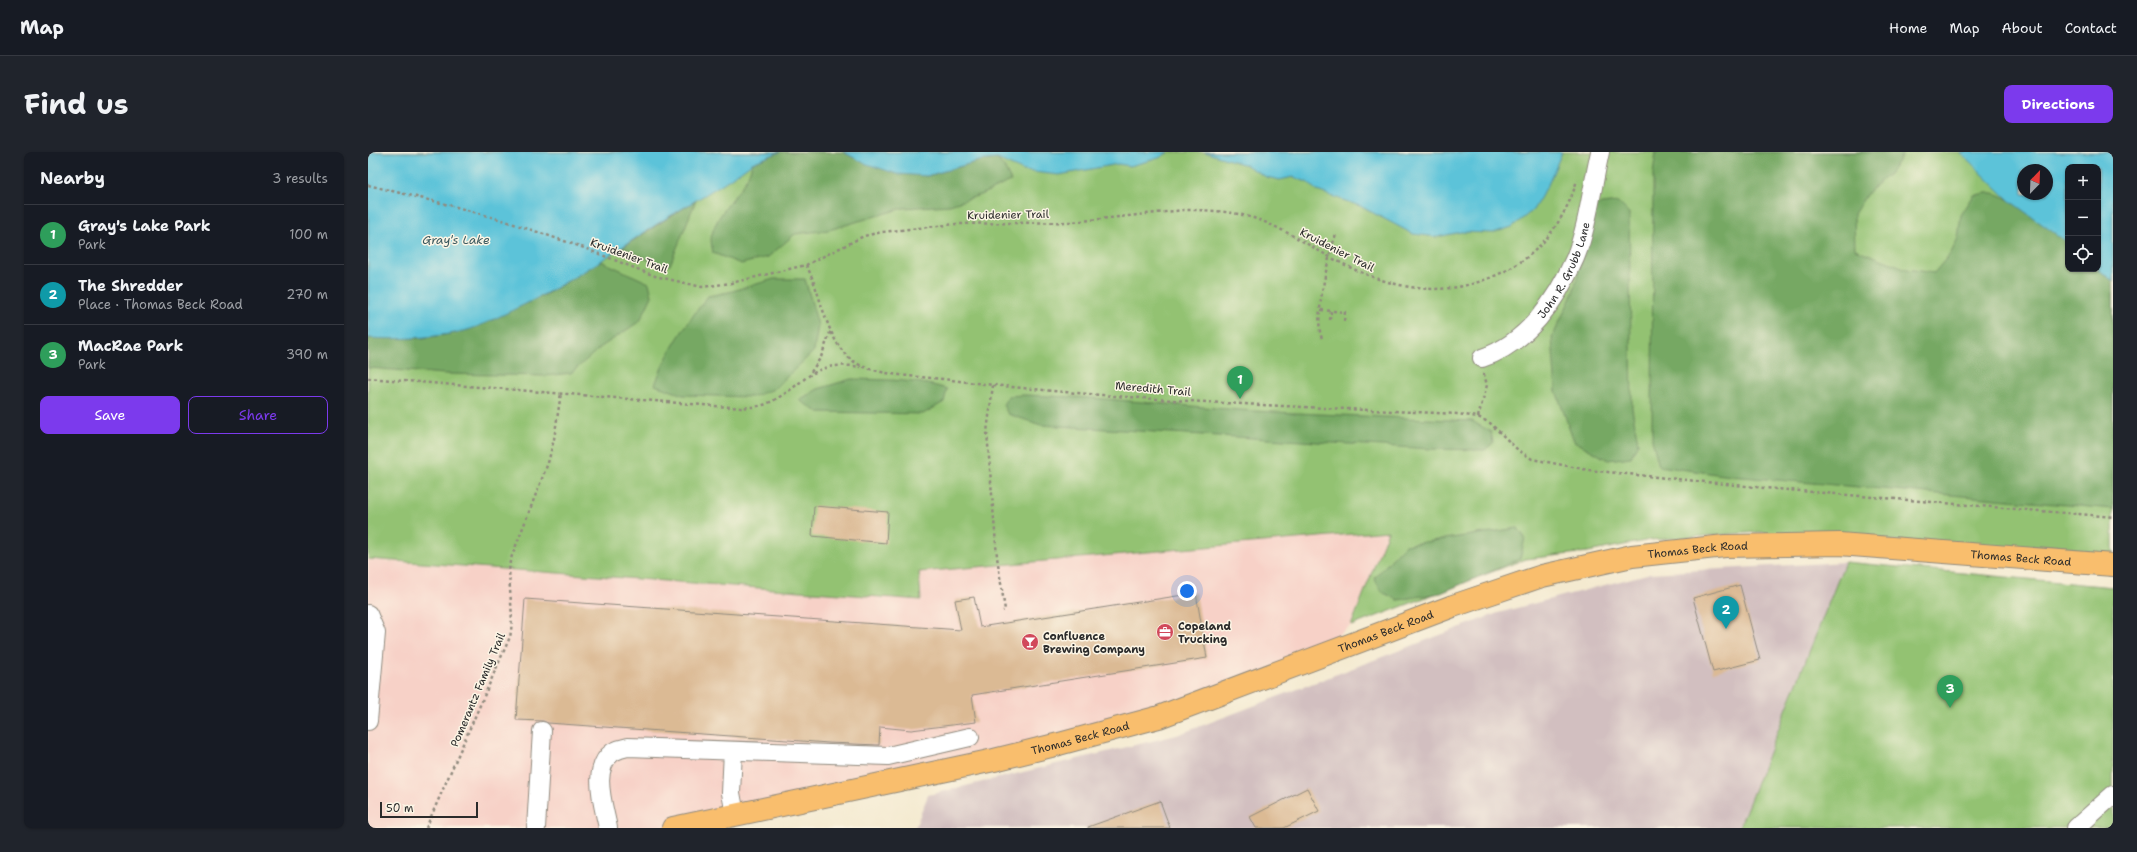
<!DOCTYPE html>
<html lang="en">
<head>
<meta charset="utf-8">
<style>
	body { margin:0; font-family:"Shantell Sans",sans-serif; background:#20242c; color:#f1f3f6 }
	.controls { position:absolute; right:12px; top:12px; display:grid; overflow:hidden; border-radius:8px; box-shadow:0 1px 3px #0004 }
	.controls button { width:36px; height:36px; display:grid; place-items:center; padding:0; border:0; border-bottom:1px solid #363941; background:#171b24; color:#f1f3f6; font:20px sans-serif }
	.compass { position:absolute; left:1649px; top:12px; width:36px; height:36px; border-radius:50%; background:#171b24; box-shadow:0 1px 3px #0004; rotate:23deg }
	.scale { position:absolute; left:12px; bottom:10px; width:98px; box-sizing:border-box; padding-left:4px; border:2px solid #2b2b2b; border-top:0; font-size:11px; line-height:14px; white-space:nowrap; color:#2b2b2b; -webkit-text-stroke:3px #fcf5e5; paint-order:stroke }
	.you { position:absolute; left:819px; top:439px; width:14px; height:14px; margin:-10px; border:3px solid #fff; border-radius:50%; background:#1a73e8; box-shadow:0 0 0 6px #1a73e833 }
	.badge { display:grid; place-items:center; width:26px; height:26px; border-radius:50%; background:#7c3aed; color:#fff; font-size:13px; font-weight:700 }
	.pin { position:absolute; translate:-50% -33px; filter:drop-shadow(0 1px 2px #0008) }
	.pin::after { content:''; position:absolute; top:21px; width:14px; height:12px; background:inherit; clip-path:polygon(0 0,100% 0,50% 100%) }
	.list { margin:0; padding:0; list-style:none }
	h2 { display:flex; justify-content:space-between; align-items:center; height:52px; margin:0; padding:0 16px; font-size:17px }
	h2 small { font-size:13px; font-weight:400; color:#9ea1a6 }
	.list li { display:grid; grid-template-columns:26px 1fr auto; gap:12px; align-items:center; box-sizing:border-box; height:60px; padding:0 16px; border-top:1px solid #363941 }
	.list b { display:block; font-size:15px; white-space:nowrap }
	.list p { margin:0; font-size:13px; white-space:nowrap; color:#9ea1a6 }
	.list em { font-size:13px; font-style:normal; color:#9ea1a6 }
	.actions { display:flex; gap:8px; padding:12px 16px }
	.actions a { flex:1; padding:9px 0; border:1px solid #7c3aed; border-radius:8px; text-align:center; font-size:14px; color:#7c3aed }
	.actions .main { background:#7c3aed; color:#fff }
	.icon { flex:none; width:22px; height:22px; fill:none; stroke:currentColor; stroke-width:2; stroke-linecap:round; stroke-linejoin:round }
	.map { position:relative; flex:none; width:1745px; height:676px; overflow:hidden; border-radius:8px }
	header { display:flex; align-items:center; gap:24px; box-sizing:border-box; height:56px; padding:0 20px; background:#171b24; border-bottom:1px solid #363941 }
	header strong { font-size:19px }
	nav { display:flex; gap:22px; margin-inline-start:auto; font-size:14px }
	.intro { display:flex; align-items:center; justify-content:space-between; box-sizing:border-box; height:96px; padding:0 24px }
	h1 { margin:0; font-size:28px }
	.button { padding:10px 18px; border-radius:8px; background:#7c3aed; color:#fff; font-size:14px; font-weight:700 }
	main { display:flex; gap:24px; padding:0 24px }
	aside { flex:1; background:#171b24; border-radius:8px; box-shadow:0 1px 3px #0004 }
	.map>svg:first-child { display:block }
	.built { fill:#f7d1c7 }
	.industrial { fill:#d2bfc0 }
	.green { fill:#93c272; stroke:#5f764e }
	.forest { fill:#76a864; stroke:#506a48 }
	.water { fill:#5cc3d9; stroke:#447782; fill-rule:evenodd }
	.building { fill:#dbba94 }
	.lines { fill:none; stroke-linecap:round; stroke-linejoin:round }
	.minor-casing { stroke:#908a7e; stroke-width:20 }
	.major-casing { stroke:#908a7e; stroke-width:24 }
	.path { stroke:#908a7e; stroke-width:2.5; stroke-dasharray:3 3; stroke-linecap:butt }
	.minor { stroke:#fff; stroke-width:18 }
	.major { stroke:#f9be6d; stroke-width:22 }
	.labels { text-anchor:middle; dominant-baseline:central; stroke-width:3; stroke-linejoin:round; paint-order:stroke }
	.street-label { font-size:11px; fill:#2b2b2b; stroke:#fcf5e5 }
	.poi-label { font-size:11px; font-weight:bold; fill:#2b2b2b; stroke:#fcf5e5; text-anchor:start }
	.water-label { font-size:12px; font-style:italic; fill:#3a595f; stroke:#fcf5e5 }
</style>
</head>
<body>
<header>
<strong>Map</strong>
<nav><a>Home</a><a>Map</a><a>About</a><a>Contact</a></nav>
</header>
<div class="intro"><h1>Find us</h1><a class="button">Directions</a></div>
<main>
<aside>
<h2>Nearby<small>3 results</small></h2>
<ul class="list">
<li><span class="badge" style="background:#2e9e5b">1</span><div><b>Gray's Lake Park</b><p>Park</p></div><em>100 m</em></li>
<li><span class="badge" style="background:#0f9aa8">2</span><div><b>The Shredder</b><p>Place · Thomas Beck Road</p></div><em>270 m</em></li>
<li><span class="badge" style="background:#2e9e5b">3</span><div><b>MacRae Park</b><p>Park</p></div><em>390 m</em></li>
</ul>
<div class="actions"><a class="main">Save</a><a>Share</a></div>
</aside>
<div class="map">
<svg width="1745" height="676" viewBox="0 0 1745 676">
	<rect width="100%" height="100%" fill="#fcf5e5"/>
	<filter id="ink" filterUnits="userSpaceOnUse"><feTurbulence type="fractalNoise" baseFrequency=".025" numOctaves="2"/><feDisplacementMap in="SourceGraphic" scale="8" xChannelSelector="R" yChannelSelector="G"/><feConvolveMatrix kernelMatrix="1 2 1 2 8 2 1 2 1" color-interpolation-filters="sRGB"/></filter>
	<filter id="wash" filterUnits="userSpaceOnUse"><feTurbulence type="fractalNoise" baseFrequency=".012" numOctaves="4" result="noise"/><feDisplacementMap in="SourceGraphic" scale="16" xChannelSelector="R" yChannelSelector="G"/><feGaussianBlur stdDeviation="0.9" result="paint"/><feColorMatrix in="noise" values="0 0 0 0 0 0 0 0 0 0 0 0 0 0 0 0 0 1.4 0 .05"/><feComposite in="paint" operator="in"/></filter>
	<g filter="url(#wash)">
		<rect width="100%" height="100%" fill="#f4ead0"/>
		<path class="built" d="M1020,379l-37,95 -60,41 -132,50 -486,111h-305v-268l553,40 -2,-28z"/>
		<path class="industrial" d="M1477,410l-106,266h-824l13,-33 249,-60 321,-122 153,-40z"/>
		<g class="green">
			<path d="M0,0h1600l100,84v33h30v-7l15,12v282l-354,-24 -109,8 -62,12 -62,7 -175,67 37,-95 -469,41 2,28 -553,-41z"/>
			<path d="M1477,410l268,25v241h-374z"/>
		</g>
		<g class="forest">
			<path d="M412,0h63l21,11 63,13 52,-15 18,-2 7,8 7,14 -31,14 -30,10 -47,3 -74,22 -34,4 -27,23 -27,7 -28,-11c-1,-6 -3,-13 -1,-19 7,-27 35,-44 40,-71z"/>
			<path d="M1288,0h248l-14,21 -22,19 -14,22 1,35 52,20 27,4 17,-20 7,-15 3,-23 13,-20c6,0 13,-3 19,-2 13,1 63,39 75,50v26h30l15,12v228l-382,-33 -72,-10 -7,-26 1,-266z"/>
			<path d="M328,48l-26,65 -20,-4 -27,-14z"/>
			<path d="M1250,50l11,11 3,195 6,35 -7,14 -23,3 -34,-19 -18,-50 -4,-53 21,-45 22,-88z"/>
			<path d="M233,109l48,22 3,13 -12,25 -39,26 -30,26 -25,3 -101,-2 -77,-6v-30h55l33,-5 17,-6 70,-31z"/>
			<path d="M406,127h31l13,46 -4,26 -40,38 -22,8 -69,-2 -28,-10c11,-33 32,-62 53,-89l21,-4z"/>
			<path d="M483,227c31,1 66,0 96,10l-3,13 -21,12 -105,-2 -19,-12 19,-11z"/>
			<path d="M656,243l68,3 160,13 220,10 19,11 2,11 -8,7 -54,-1 -390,-24 -33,-11 -5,-9 5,-9z"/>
			<path d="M1150,376l7,10 -5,21 -79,34 -43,7 -16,-8 -8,-14 31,-33z"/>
		</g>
		<g class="water">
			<path d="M0,0h412l-28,11c-30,23 -63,41 -95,61 -48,32 -96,64 -148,88 -17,8 -35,18 -54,21 -27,5 -59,7 -87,5z"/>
			<path d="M475,0h326l-10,6 -29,8 -12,-2 -59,11 -35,-4 -27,-12 -18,2 -52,15 -30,-2 -33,-11z"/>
			<path d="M836,0h358l-14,33 -15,25 -21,17 -19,6 -32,-1 -24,5 -24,-3 -53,-28 -43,-15 -10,-9 -14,-5 -13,3 -14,-3 -20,-12z"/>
			<path d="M1592,0h153v129l-15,-12v-102h-30v76l-58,-42zM1655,18h24v24h-24z"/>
		</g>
		<g id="blocks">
			<g class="building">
				<path d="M446,354l74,6 -2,31 -74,-7z"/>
				<path d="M1372,433l20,75 -47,12 -20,-74z"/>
				<path d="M828,441l11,65 -235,37 4,27 -65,8 -31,-3 -1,18 -50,-2 -281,-20 -5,-2 -27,-1 9,-121 436,31 -6,-30 19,-3 6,30z"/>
				<path d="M939,636l12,23 -35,17h-28l-6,-11z"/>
				<path d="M792,649l10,27h-82v-1z"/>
			</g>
		</g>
	</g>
	<g filter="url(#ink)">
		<use href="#blocks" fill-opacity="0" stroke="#908a7e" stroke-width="1"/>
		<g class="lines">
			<g class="minor-casing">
				<g id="minor">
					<path id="s1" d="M1114,206c45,-15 75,-58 93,-100 13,-32 17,-71 25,-106"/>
					<path d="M0,462l8,19 -8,88"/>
					<path d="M365,599l-2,42 4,21"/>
					<path d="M168,676l6,-97"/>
					<path d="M240,676c-4,-22 -18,-60 5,-76 4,-2 10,-4 15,-5l260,9 82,-19"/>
					<path d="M1708,676l37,-33"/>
				</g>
			</g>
			<g class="major-casing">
				<g id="major">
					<path id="s2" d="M305,676l321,-68 65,-16 100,-27 294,-111 89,-30 90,-20 93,-10 114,-2 274,21"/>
				</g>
			</g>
			<g class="path">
				<path d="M0,33l85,21 52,15 74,25 76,30 47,11 29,-4 75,-18 58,-29 18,-4 74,-8 116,-2 112,-12c27,0 52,1 78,11 23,9 45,23 66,35 62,34 117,47 181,13 34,-18 58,-53 68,-89"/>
				<path d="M438,113c16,28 19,76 47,96 22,16 70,15 98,19 168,21 338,26 507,34l20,3 12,6 28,27 14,9 56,11 177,18 348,29"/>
				<path d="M953,158l24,2 -1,9"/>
				<path d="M962,168l1,-9"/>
				<path d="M954,186c-9,-17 7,-85 14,-104"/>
				<path d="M443,220l10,-15 10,-27"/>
				<path d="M0,226l373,30c8,-1 18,-1 25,-4 41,-18 42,-45 95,-37"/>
				<path d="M625,233l-6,47 10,125 8,53 -2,1"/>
				<path d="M1110,265l9,-32 -4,-14"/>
				<path d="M58,676l84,-191c5,-25 -3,-51 0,-76l38,-98 6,-24 7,-46"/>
			</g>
			<use href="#minor" class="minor"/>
			<use href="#major" class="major"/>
		</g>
	</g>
	<defs>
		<g id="office-disc" transform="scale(0.9)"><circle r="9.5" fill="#d1495b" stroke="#fcf5e5"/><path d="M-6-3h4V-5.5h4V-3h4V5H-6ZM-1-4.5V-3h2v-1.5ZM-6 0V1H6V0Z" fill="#fff"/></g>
		<g id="bar-disc" transform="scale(0.9)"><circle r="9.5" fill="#d1495b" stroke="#fcf5e5"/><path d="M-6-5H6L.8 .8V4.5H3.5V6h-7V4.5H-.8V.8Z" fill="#fff"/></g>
	</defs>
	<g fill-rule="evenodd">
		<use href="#office-disc" x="797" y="480"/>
		<use href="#bar-disc" x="662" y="490"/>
	</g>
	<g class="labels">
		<g class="street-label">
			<text transform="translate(640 63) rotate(-1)">Kruidenier Trail</text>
			<text transform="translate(969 98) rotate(27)">Kruidenier Trail</text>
			<text transform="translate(261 104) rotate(20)">Kruidenier Trail</text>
			<text stroke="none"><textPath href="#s1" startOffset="125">John R. Grubb Lane</textPath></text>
			<text transform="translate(785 237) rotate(5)">Meredith Trail</text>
			<text stroke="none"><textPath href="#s2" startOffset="1065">Thomas Beck Road</textPath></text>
			<text stroke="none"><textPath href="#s2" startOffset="1389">Thomas Beck Road</textPath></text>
			<text stroke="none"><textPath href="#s2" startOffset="741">Thomas Beck Road</textPath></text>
			<text transform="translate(110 538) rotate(-67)">Pomerantz Family Trail</text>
			<text stroke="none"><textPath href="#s2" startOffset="417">Thomas Beck Road</textPath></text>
		</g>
		<g class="poi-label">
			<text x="810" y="474">Copeland<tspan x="810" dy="13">Trucking</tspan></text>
			<text x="675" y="484">Confluence<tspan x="675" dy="13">Brewing Company</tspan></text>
		</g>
		<g class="water-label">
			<text x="88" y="88">Gray's Lake</text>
		</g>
	</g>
</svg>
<div class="controls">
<button>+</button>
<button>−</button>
<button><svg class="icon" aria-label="locate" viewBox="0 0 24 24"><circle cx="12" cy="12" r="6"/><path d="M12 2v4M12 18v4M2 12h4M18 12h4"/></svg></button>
</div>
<svg class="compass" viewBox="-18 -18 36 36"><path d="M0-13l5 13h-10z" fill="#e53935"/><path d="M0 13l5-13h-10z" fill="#9ea1a6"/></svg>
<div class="scale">50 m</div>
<div class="you"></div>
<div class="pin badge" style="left:872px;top:247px;background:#2e9e5b">1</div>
<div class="pin badge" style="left:1358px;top:477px;background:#0f9aa8">2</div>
<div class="pin badge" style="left:1582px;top:556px;background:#2e9e5b">3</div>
</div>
</main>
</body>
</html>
